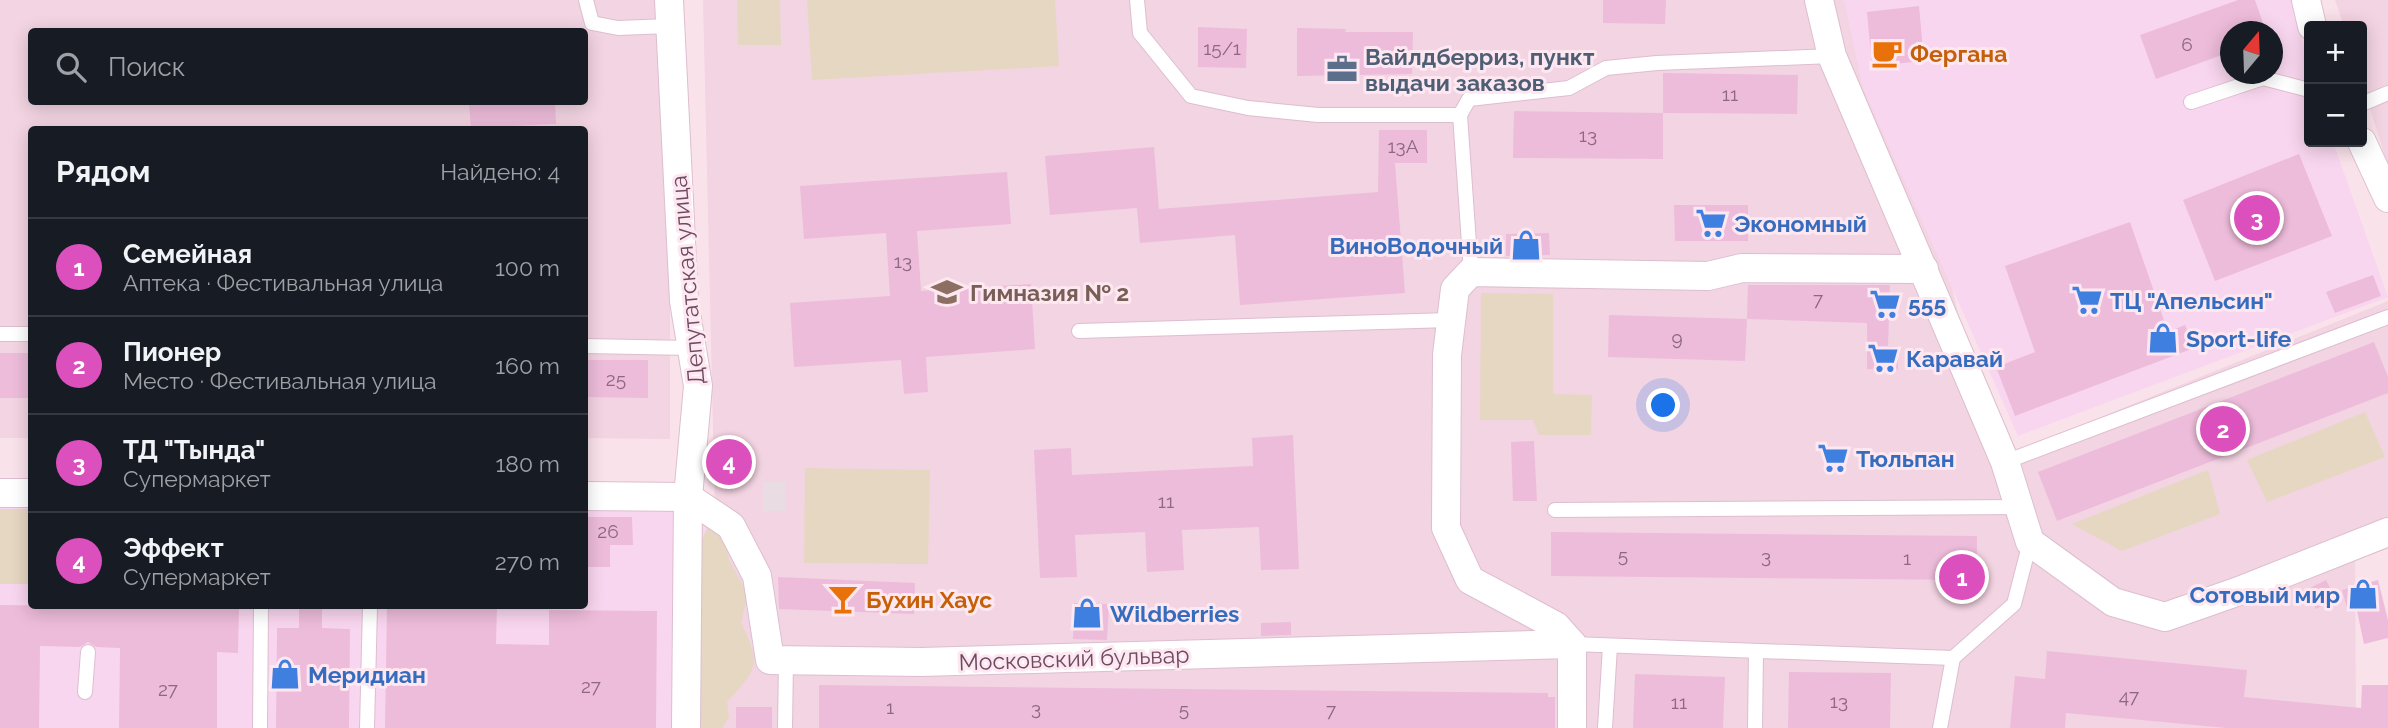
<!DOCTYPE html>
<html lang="ru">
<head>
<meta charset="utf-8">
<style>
	body { margin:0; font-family:Raleway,sans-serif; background:#20242c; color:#f1f3f6 }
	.controls { position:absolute; right:21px; top:21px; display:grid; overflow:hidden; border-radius:7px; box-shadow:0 4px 18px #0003 }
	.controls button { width:63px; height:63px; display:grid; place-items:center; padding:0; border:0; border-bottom:2px solid #363941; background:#171b24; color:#f1f3f6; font:35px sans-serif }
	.compass { position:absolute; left:2220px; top:21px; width:63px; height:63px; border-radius:50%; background:#171b24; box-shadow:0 4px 18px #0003; rotate:19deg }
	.you { position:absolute; left:1664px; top:406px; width:24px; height:24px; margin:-18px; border:5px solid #fff; border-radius:50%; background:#1a73e8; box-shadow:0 0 0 10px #1a73e833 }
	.badge { display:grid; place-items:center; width:46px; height:46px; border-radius:50%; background:#db50bd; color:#fff; font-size:23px; font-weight:700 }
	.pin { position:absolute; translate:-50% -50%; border:4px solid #fff; box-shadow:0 2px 7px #0006 }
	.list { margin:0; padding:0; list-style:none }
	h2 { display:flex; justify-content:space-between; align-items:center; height:91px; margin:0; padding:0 28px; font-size:30px }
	h2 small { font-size:23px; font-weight:400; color:#9ea1a6 }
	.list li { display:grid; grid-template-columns:46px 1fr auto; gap:21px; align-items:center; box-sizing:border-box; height:98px; padding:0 28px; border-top:2px solid #363941 }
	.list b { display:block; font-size:26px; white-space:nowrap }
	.list p { margin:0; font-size:23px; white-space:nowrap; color:#9ea1a6 }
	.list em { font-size:23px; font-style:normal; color:#9ea1a6 }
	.icon { flex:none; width:38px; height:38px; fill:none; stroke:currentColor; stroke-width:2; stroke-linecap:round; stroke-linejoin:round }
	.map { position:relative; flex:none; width:2388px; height:728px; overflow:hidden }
	.search { position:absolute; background:#171b24; box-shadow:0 4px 18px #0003; left:28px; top:28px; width:560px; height:77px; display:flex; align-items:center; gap:18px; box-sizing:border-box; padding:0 24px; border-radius:7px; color:#9ea1a6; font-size:26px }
	.panel { position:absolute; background:#171b24; box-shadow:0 4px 18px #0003; left:28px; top:126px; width:560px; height:483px; border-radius:7px }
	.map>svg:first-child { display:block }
	.residential { fill:#f3d4e2; fill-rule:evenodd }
	.commercial { fill:#f9d6ef; fill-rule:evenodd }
	.industrial { fill:#e9dde3 }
	.green { fill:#e6d7c2 }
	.building { fill:#edbcda }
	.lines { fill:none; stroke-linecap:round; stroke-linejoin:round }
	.lane-casing { stroke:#ddbecf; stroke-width:16 }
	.street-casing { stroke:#ddbecf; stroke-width:30 }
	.lane { stroke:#fff; stroke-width:14 }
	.street { stroke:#fff; stroke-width:28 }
	.labels { text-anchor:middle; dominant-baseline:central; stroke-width:6; stroke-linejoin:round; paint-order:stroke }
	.number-label { font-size:19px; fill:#8e6780 }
	.food-label { font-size:23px; font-weight:bold; fill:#c56008; stroke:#fde7f0; text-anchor:start }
	.service-label { font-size:23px; font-weight:bold; fill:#4e5e75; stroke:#fde7f0; text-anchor:start }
	.shop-label { font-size:23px; font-weight:bold; fill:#366cbe; stroke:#fde7f0; text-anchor:start }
	.street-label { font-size:23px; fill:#6f4b62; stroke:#fde7f0 }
	.education-label { font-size:23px; font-weight:bold; fill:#785e54; stroke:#fde7f0; text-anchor:start }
</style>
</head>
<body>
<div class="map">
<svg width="2388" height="728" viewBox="0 0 2388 728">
	<rect width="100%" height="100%" fill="#fae2eb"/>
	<g class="residential">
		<path d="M0,0h670v439l-85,-1 -1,-308h-552l-1,308h-31zM32,32h552v70h-552z"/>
		<path d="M703,0h1183l106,461 396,-160v225l-33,15 1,187h-1636z"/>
		<path d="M2335,0h53v166l-26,-83v-57h-18z"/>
	</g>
	<g class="commercial">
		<path d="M1844,0h450l15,75v67h24l55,155 -370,139 -155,-348zM2230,32h42v42h-42z"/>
		<path d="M715,497l5,231h-720v-229h31l1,107h552l1,-108z"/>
	</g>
	<rect class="industrial" x="763" y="482" width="22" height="29"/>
	<g class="green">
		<path d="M737,0h43l1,45h-43z"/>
		<path d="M807,0h248l4,66 -247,14z"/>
		<path d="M1481,293l72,1v100l39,1 -1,40h-52l-6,-15h-53z"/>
		<path d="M2365,412l20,45 -118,45 -20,-42z"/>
		<path d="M805,468l125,2 -2,94 -124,-1z"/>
		<path d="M2208,470l12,44 -98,37 -50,-27z"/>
		<rect x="0" y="509" width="31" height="75"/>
		<path d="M707,528l16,2 6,30 19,34 -7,29c21,42 16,46 -14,79l2,15 -7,11h-31l3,-168z"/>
	</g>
	<g class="building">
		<path d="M1603,0h63l-1,24 -62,-1z"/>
		<path d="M2238,0h17l11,32h-36v20l-74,27 -16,-44z"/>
		<path d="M1919,6l5,55 -52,5 -5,-54z"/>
		<path d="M1198,27l49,2 -1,39 -48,-1z"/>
		<path d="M1297,28l49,1 -1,3h68l-1,42 -115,2z"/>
		<path d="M1663,73l135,2 -1,39 -134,-1z"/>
		<path d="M469,102h86l1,22 -45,2v4h-40z"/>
		<path d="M1514,111l149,2v46l-150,-1z"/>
		<path d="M1379,130h48v33h-32l10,130 -165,12 -5,-70 -95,8 -3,-35 -87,7 -5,-59 109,-9 5,62 219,-17z"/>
		<path d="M2299,154l33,82 -117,45 -32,-81z"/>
		<path d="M1007,172l4,52 -94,7 4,60 110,-7 4,65 -109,8 2,35 -24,2 -3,-34 -107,7 -4,-64 100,-7 -4,-63 -82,6 -4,-53z"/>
		<path d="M1674,205h74v36h-73z"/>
		<path d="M2130,222l38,110 17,-7 9,23 -179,68 -19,-49 39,-15 -30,-86z"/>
		<path d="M1549,233l1,22 -44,1v-22z"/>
		<path d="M2373,275l8,21 -46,17 -9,-21z"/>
		<path d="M1748,285h142l-2,61h10v24l-31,-1v-46l-120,-4z"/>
		<path d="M1609,315l138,4 -2,42 -137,-4z"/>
		<path d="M2374,342l14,35v16l-331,128 -19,-49z"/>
		<rect x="0" y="353" width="32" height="45"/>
		<path d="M584,360h64v38l-64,-1z"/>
		<path d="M1293,435l6,134 -38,1 -2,-43 -77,3 2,40 -37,2 -2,-40 -70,3 2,42 -37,1 -6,-128 37,-2 1,27 181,-9 -1,-28z"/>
		<path d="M1534,441l3,60h-24l-2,-59z"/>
		<path d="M711,447l37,1v28l-38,-1z"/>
		<path d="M584,517h48l1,28h-23v22h-26z"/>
		<path d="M1551,532l426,4v44l-426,-4z"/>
		<path d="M778,577l137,6 -1,31 -135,-5z"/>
		<path d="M2326,580l10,19 -20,10 -10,-19z"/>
		<path d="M2378,580l10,40v18l-24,6 -8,-38 -9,2 -5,-18z"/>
		<path d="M1074,603l35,1 -2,36 -34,-1z"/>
		<path d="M0,605l239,3 -1,45 -21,-1v76h-98l1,-80 -24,-1 -8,-5 -8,5 -40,-1 -1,82h-39z"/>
		<path d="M299,606h23v22l28,1 -1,99h-73l1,-100h22z"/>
		<path d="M387,606h110l-1,38 53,1v-35l108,1 -1,117h-271z"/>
		<path d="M1291,622v13l-30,1v-13z"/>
		<path d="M2047,651l200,19 -3,27 117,11 1,-23h26v43h-161l-161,-15 -1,15h-55l5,-52 30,3z"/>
		<path d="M1789,672l102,1 -1,55h-102z"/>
		<path d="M1635,674l90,3 -2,51h-90z"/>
		<path d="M819,685l729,8v4h7v31h-736z"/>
		<rect x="736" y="707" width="36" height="21"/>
	</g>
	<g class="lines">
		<g class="lane-casing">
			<g id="lane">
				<path d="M586,0l6,23 26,5 51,-2"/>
				<path d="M1137,0l3,33 51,63 57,12 70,7h142"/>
				<path d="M2191,102l72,-24 46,12"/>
				<path d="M2362,104l26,-11"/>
				<path d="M1471,272l-11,-157 9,-16 100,-11 37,-20 51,-5 175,-7"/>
				<path d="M1079,331l372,-11"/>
				<path d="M0,334h32"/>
				<path d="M584,346l107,2"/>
				<path d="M2005,462l383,-145"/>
				<path d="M1555,510l465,-3"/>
				<path d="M1572,644l381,14"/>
				<path d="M85,692l3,-40"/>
				<path d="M260,728l1,-122"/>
				<path d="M367,728l3,-122"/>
				<path d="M785,728l1,-68"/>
				<path d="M1605,728l5,-82"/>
				<path d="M1755,728l1,-77"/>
				<path d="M1940,728l13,-70 61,-54 16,-62"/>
			</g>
		</g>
		<g class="street-casing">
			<g id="street">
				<path d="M669,0l15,301 14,85 -10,111 -2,231"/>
				<path d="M1819,0l13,56 173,406 25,80 83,60 52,15 74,-26 149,-59"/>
				<path d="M2306,0l6,26"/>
				<path d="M2362,142l26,56"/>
				<path d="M0,493h32"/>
				<path d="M584,496l104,1 43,29 26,50 13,84 151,2 651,-18"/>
				<path d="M1572,728v-84l-16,-18 -86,-46 -24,-52 1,-173 8,-66 16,-17 237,4 34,-8 182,1"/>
			</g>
		</g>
		<use href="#lane" class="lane"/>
		<use href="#street" class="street"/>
	</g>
	<defs>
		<g id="cafe-bare" transform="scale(2.415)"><path d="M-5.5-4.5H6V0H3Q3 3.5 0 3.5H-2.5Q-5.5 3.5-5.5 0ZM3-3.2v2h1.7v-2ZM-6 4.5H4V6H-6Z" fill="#e8710a" stroke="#fde7f0" stroke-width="2.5" paint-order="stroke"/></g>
		<g id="office-bare" transform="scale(2.415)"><path d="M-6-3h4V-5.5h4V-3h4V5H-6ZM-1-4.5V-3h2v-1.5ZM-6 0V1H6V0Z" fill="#5c6f8a" stroke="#fde7f0" stroke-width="2.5" paint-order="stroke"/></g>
		<g id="supermarket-bare" transform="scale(2.415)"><path d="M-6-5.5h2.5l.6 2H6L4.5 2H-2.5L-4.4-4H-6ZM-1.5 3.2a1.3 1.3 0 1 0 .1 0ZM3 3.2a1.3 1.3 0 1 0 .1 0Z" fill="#3f7fe0" stroke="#fde7f0" stroke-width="2.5" paint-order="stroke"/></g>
		<g id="shop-bare" transform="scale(2.415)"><path d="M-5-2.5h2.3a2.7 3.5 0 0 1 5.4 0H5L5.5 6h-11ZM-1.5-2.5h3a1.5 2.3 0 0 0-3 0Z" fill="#3f7fe0" stroke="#fde7f0" stroke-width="2.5" paint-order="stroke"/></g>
		<g id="school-bare" transform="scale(2.415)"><path d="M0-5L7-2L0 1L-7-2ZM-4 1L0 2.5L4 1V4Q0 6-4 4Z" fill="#8d6e63" stroke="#fde7f0" stroke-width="2.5" paint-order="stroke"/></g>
		<g id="bar-bare" transform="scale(2.415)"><path d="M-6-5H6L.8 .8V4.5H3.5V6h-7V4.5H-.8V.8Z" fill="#e8710a" stroke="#fde7f0" stroke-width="2.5" paint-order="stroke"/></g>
	</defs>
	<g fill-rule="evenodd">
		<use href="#cafe-bare" x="1887" y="53"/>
		<use href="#office-bare" x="1342" y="69"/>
		<use href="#supermarket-bare" x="1711" y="223"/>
		<use href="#shop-bare" x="1526" y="245"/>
		<use href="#school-bare" x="947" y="292"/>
		<use href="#supermarket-bare" x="2087" y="300"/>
		<use href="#supermarket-bare" x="1885" y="304"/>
		<use href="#shop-bare" x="2163" y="338"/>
		<use href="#supermarket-bare" x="1883" y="358"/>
		<use href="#supermarket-bare" x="1833" y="458"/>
		<use href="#shop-bare" x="2363" y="594"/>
		<use href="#bar-bare" x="843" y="599"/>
		<use href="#shop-bare" x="1087" y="613"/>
		<use href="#shop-bare" x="285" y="674"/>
	</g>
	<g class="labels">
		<g class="number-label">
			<text x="2187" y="44">6</text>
			<text x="1222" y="48">15/1</text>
			<text x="1730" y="94">11</text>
			<text x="1588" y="135">13</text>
			<text x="1403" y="146">13А</text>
			<text x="903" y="261">13</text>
			<text x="1818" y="299">7</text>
			<text x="1677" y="338">9</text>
			<text x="616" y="379">25</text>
			<text x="1166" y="501">11</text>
			<text x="608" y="531">26</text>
			<text x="1623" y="555">5</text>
			<text x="1766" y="556">3</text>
			<text x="1907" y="558">1</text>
			<text x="591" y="686">27</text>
			<text x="168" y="689">27</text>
			<text x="2129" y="696">47</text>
			<text x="1839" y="701">13</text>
			<text x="1679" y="702">11</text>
			<text x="890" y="707">1</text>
			<text x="1036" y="708">3</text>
			<text x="1184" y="709">5</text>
			<text x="1331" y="710">7</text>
		</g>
		<g class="food-label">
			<text x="1910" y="53">Фергана</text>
			<text x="866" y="599">Бухин Хаус</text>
		</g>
		<g class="service-label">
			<text x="1365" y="56">Вайлдберриз, пункт<tspan x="1365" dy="26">выдачи заказов</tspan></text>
		</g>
		<g class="shop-label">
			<text x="1734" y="223">Экономный</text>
			<text x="1503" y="245" text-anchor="end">ВиноВодочный</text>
			<text x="2110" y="300">ТЦ "Апельсин"</text>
			<text x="1908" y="304">555</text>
			<text x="2186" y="338">Sport-life</text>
			<text x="1906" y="358">Каравай</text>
			<text x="1856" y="458">Тюльпан</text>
			<text x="2340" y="594" text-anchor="end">Сотовый мир</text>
			<text x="1110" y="613">Wildberries</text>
			<text x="308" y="674">Меридиан</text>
		</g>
		<g class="street-label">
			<text transform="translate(687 280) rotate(-95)">Депутатская улица</text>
			<text transform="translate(1074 658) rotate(-2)">Московский бульвар</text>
		</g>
		<g class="education-label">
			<text x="970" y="292">Гимназия № 2</text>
		</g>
	</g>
</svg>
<div class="controls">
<button>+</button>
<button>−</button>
</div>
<svg class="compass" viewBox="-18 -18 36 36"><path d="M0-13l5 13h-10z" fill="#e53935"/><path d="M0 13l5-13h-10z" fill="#9ea1a6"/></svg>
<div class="you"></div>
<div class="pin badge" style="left:1962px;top:577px">1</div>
<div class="pin badge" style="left:2223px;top:429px">2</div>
<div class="pin badge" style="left:2257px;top:218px">3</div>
<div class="pin badge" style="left:729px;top:462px">4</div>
<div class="search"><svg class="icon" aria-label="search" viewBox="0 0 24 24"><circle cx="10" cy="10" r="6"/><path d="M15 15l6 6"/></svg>Поиск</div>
<section class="panel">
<h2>Рядом<small>Найдено: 4</small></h2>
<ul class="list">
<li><span class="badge">1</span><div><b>Семейная</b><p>Аптека · Фестивальная улица</p></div><em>100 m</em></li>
<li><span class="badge">2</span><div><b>Пионер</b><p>Место · Фестивальная улица</p></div><em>160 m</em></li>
<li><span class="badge">3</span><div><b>ТД &quot;Тында&quot;</b><p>Супермаркет</p></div><em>180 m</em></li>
<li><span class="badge">4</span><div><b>Эффект</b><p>Супермаркет</p></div><em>270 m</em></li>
</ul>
</section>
</div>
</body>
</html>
